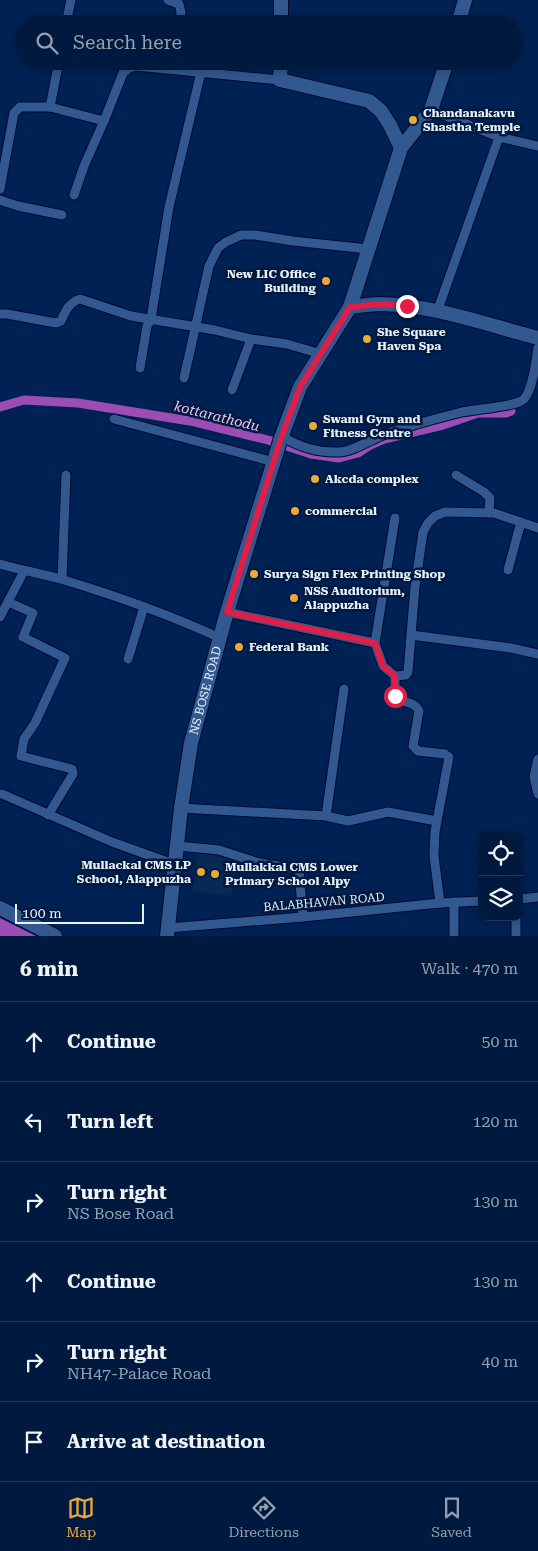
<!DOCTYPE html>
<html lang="en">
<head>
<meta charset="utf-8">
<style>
	body { margin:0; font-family:"Roboto Serif",serif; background:#0e2649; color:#f1f3f6 }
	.controls { position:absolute; right:15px; bottom:15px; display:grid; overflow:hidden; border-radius:10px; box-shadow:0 2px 8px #0003 }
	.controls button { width:45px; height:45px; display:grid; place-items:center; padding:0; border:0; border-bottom:1px solid #223858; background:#00193e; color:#f1f3f6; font:25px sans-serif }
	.scale { position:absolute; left:15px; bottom:12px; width:129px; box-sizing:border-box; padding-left:5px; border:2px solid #e8f1fe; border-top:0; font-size:14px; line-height:18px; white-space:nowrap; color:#e8f1fe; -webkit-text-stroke:4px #00193f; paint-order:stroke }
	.stop { position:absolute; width:15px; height:15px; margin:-11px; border:4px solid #e11d48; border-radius:50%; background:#fff }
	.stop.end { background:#e11d48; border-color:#fff; box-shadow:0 1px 5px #0008 }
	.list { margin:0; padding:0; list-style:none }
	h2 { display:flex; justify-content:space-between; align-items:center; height:65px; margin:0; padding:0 20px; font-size:21px }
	h2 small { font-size:16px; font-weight:400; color:#95a0b0 }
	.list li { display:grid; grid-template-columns:32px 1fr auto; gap:15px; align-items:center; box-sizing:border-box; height:80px; padding:0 20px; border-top:1px solid #223858 }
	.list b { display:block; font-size:19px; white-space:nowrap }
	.list p { margin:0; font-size:16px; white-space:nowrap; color:#95a0b0 }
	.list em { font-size:16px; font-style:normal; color:#95a0b0 }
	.icon { flex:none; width:28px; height:28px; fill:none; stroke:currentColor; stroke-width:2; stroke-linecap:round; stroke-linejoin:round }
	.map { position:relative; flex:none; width:538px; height:936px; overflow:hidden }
	.search { position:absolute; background:#00193e; box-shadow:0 2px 8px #0003; left:15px; right:15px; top:15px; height:55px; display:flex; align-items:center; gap:12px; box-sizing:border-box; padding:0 18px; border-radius:28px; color:#95a0b0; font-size:19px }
	.sheet { height:545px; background:#00193e }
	nav { display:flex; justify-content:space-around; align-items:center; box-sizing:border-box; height:70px; border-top:1px solid #223858; background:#00193e; font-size:14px; color:#95a0b0 }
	nav a { display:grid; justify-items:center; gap:2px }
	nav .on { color:#eaaa39 }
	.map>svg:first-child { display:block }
	.built { fill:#082955 }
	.water { fill:#9b4db3 }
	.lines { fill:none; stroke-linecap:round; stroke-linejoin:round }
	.canal { stroke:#9b4db3; stroke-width:9 }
	.minor-casing { stroke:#00092f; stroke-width:11 }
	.secondary-casing { stroke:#00092f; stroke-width:16 }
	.minor { stroke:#31588f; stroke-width:9 }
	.secondary { stroke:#31588f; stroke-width:14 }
	.route { stroke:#e11d48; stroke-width:6 }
	.poi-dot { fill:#eaaa39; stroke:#00193f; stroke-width:2 }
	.labels { text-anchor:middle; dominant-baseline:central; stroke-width:5; stroke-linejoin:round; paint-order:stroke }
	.poi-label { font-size:12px; font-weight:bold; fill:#e8f1fe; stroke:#00193f; text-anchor:start }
	.street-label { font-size:12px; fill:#e8f1fe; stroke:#00193f }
	.water-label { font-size:14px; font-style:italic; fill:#eac5f7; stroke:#00193f }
</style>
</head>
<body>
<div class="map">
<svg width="538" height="936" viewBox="0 0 538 936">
	<rect width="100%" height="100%" fill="#002153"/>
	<path class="built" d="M198,852l39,5 -5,39 -40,-5z"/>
	<path class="water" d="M0,918l36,18h-36z"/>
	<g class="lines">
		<path class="canal" d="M0,407l24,-7 54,3 112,18 78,19 43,14 28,4 19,-5 12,-8 14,-6 59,-14 35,-12h28l5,-2"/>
		<g class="minor-casing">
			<g id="minor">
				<path d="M168,0l11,4 2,8 -1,12"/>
				<path d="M66,24l5,-24"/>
				<path d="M50,107l9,-46"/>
				<path d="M431,110l68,27 39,9"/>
				<path d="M0,189l14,-76 6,-6h30l54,14 19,-48 6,-5 7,-2 144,14"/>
				<path d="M74,195l10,-29 20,-45"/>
				<path d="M0,200l18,6 44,9"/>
				<path d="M437,312l62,-175"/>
				<path d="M0,314h7l49,9 5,-2c4,-9 8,-19 19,-22l51,17 84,14 36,9 36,5 34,10"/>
				<path d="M151,319l18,-112 32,-135"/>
				<path d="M140,368l7,-42 5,-7"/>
				<path d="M184,378l25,-112 9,-18 8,-6 15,-7h14l38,6 75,8"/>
				<path d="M232,390l19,-51"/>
				<path d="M114,419l160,43"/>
				<path d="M282,436c16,11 37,17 57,16 13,0 33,-13 46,-18 24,-8 49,-15 73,-21 13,-4 59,-6 66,-14 9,-10 12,-38 14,-51"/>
				<path d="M456,475l28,17 6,6 -1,15"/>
				<path d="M0,564c21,6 43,10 64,16 53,16 106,35 156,58"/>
				<path d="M508,570l13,-48"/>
				<path d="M62,579l4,-104"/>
				<path d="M8,602l25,11 -10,24 42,21 -30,65 -11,16 -3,17 51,13 1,5 -25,41"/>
				<path d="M227,612l148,31 8,23 12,10 11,-1 2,-3 3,-37 100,13 27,6"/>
				<path d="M0,617l24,-46"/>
				<path d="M411,635l4,-48 8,-55 5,-9 7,-7 10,-4 49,1 44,15"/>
				<path d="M375,643l20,-125"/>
				<path d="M128,659l16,-52"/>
				<path d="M395,676v23c9,3 20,3 24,12l-6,35 5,5 27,3 4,3 -14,75 -1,24 6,47"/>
				<path d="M538,759l-4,18 4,17"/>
				<path d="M2,794l110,48 64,23"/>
				<path d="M181,808l145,8 18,-127"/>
				<path d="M326,816l22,5 40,-9 49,9"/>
				<path d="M178,846l41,4 40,13 38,6 2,2 4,46"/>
				<path d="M519,899l19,-2"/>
				<path d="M454,902v34"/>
				<path d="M516,917v19"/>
				<path d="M168,928l135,-11 137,-14 42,-2"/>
			</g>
		</g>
		<g class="secondary-casing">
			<g id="secondary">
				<path d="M281,0v24"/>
				<path d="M458,24l7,-24"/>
				<path d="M281,61l-1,19 89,21 12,10 9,14 11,23"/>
				<path d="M350,307c10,-1 21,-3 31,-3 52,1 107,21 157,34"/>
				<path d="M0,908l55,28"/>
				<path id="s1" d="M167,936l14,-128 10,-65 36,-131 54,-174 19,-51 50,-80 51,-159 30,-38 16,-49"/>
			</g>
		</g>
		<use href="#minor" class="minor"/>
		<use href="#secondary" class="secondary"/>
	</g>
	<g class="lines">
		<path class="route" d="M395,696v-20l-12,-10 -8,-23 -148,-31 54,-174 19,-51 50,-80 30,-3 27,2"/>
	</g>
	<g class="poi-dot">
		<circle cx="413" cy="120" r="5"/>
		<circle cx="326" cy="281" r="5"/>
		<circle cx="367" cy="339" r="5"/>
		<circle cx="313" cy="426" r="5"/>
		<circle cx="315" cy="479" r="5"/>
		<circle cx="295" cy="511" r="5"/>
		<circle cx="254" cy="574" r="5"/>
		<circle cx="294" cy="598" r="5"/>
		<circle cx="239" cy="647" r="5"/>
		<circle cx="201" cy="872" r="5"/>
		<circle cx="215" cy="874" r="5"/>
	</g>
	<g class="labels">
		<g class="poi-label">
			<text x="423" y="113">Chandanakavu<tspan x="423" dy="14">Shastha Temple</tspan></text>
			<text x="316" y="274" text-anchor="end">New LIC Office<tspan x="316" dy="14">Building</tspan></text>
			<text x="377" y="332">She Square<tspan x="377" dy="14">Haven Spa</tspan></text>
			<text x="323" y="419">Swami Gym and<tspan x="323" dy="14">Fitness Centre</tspan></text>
			<text x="325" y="479">Akcda complex</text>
			<text x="305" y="511">commercial</text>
			<text x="264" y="574">Surya Sign Flex Printing Shop</text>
			<text x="304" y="591">NSS Auditorium,<tspan x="304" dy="14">Alappuzha</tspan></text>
			<text x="249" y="647">Federal Bank</text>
			<text x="191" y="865" text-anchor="end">Mullackal CMS LP<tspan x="191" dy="14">School, Alappuzha</tspan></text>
			<text x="225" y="867">Mullakkal CMS Lower<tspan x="225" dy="14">Primary School Alpy</tspan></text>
		</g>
		<g class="street-label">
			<text stroke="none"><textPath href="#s1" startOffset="249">NS BOSE ROAD</textPath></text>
			<text transform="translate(324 902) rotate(-5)">BALABHAVAN ROAD</text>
		</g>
		<g class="water-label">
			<text transform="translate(217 416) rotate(14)">kottarathodu</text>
		</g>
	</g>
</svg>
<div class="controls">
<button><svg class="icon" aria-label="locate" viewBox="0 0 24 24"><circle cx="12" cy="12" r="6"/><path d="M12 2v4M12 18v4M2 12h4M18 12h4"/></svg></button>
<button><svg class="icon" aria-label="layers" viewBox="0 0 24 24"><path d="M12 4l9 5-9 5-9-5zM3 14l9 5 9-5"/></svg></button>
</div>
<div class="scale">100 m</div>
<div class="stop" style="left:395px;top:696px"></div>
<div class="stop end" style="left:407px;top:306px"></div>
<div class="search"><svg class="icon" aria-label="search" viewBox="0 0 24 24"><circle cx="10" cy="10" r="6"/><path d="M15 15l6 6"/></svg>Search here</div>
</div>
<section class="sheet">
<h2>6 min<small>Walk · 470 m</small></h2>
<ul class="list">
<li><svg class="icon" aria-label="ahead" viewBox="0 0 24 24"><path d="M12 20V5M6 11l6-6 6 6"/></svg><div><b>Continue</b></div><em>50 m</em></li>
<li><svg class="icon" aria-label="left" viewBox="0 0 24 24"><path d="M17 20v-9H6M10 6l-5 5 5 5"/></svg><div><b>Turn left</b></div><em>120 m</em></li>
<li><svg class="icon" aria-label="right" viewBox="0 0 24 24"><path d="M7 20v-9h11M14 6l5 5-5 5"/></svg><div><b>Turn right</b><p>NS Bose Road</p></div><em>130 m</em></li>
<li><svg class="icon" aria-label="ahead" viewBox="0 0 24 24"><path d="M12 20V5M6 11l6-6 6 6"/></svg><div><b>Continue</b></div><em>130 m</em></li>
<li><svg class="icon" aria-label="right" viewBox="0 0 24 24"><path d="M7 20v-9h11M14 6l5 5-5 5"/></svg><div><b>Turn right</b><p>NH47-Palace Road</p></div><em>40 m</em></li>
<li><svg class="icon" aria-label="arrive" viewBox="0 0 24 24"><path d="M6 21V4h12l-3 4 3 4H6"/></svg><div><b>Arrive at destination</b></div></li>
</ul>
</section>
<nav>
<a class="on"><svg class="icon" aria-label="map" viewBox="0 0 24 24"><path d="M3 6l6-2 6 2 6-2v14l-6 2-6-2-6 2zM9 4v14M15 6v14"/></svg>Map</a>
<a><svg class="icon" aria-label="directions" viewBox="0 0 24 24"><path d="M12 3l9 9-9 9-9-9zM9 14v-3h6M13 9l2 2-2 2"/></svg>Directions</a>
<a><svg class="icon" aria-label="saved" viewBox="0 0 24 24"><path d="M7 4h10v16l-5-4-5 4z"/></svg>Saved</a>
</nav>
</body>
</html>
